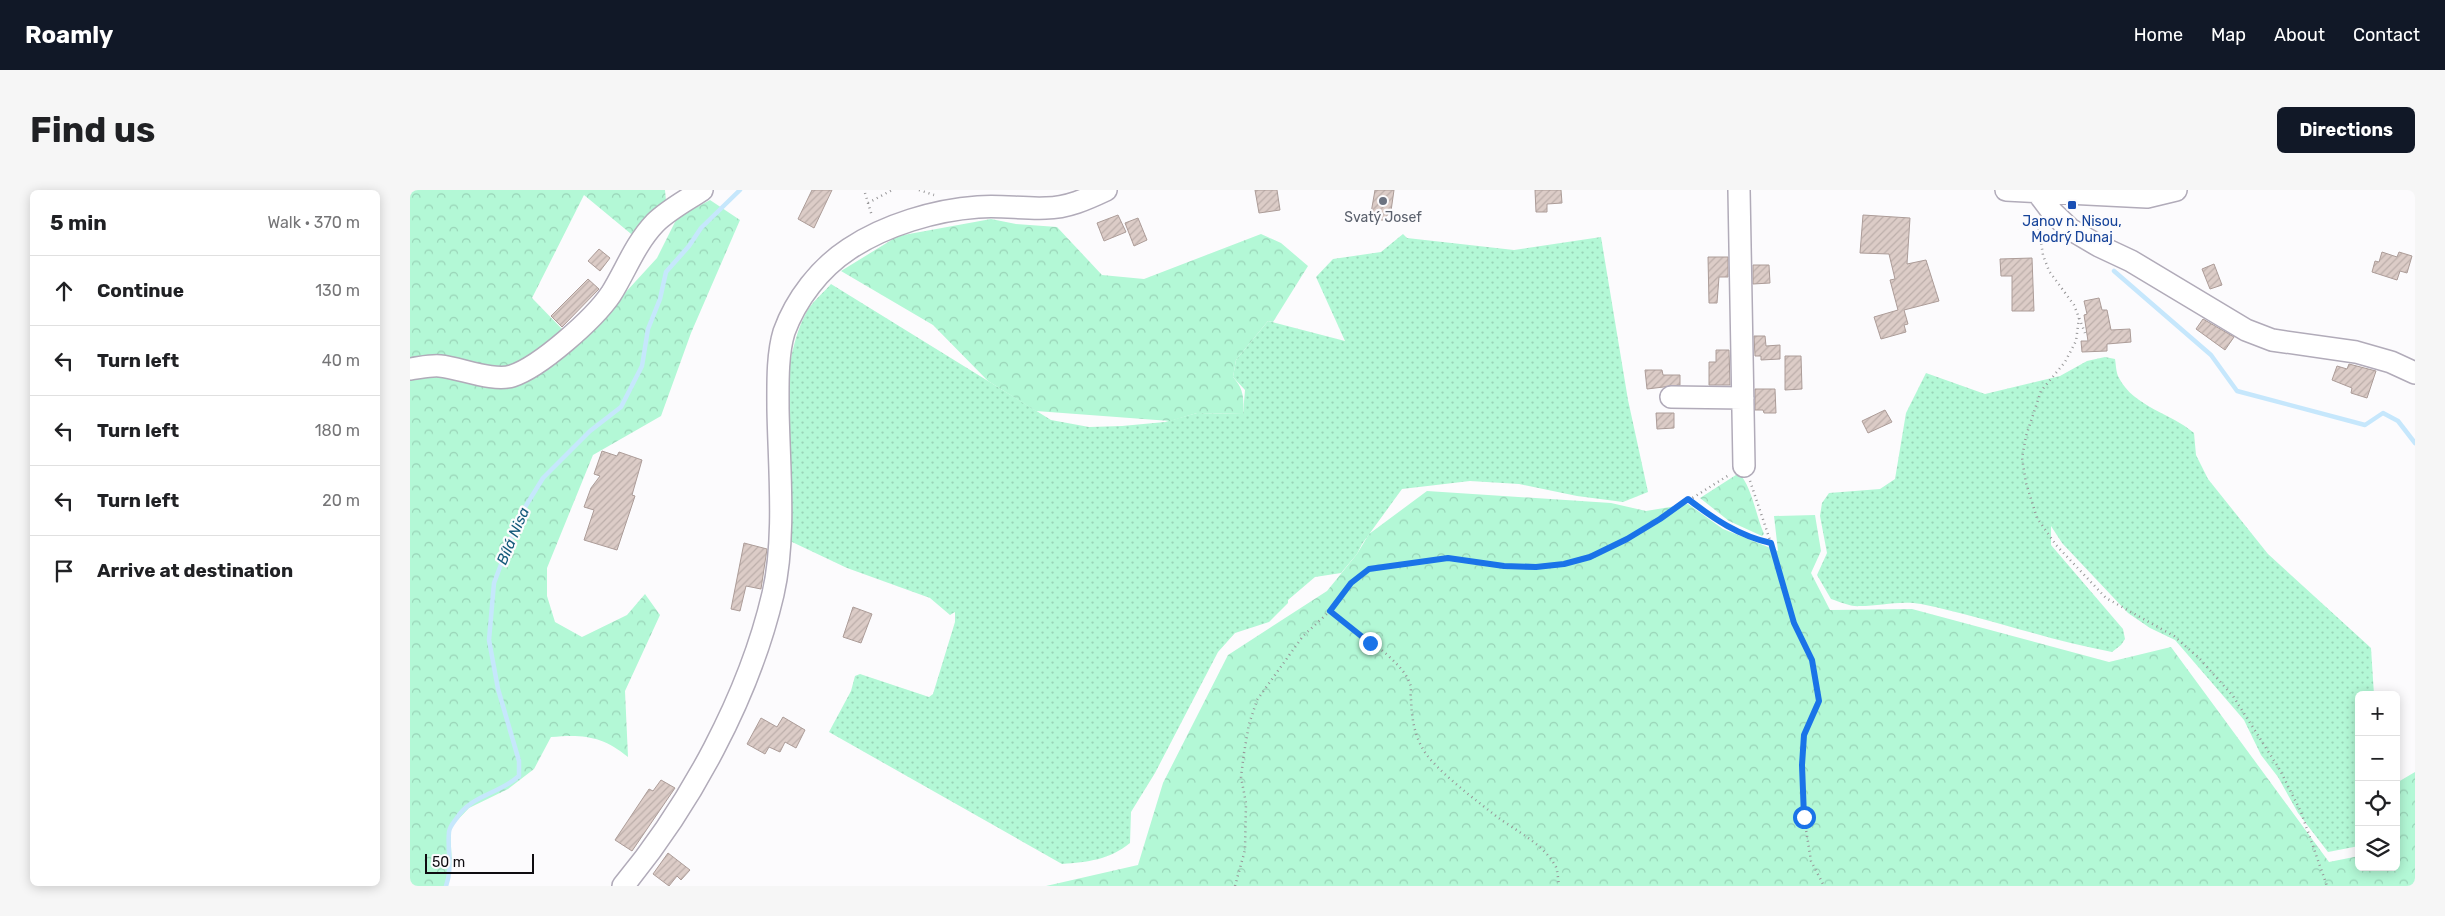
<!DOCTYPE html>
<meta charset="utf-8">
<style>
:root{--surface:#fff;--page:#f6f6f6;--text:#202124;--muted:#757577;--line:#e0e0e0;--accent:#111827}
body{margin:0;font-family:Rubik,sans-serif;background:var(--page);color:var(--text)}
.controls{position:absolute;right:15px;bottom:15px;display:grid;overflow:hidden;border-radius:8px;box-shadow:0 2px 12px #0003}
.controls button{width:45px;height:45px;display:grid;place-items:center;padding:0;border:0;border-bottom:1px solid var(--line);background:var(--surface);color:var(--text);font:25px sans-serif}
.scale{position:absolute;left:15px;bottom:12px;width:109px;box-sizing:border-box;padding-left:5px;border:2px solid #0e0c10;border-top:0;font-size:14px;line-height:18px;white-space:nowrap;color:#0e0c10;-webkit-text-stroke:4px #fcfbfd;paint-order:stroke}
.stop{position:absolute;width:15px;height:15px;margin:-11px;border:4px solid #1a73e8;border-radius:50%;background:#fff}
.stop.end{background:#1a73e8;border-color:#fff;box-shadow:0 1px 5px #0008}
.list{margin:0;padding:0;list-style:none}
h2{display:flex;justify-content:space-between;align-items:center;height:65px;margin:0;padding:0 20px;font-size:21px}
h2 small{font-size:16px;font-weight:400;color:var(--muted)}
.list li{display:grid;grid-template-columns:32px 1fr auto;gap:15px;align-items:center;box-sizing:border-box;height:70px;padding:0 20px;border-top:1px solid var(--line)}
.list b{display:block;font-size:19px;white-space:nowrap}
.list em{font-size:16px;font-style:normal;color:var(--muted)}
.icon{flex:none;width:28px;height:28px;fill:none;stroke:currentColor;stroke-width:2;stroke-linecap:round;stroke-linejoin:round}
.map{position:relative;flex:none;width:2005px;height:696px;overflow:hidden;border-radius:8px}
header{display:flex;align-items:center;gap:30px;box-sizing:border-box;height:70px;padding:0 25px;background:var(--accent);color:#fff}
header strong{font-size:24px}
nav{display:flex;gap:28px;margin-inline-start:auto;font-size:18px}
.intro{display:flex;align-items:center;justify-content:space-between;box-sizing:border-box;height:120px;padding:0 30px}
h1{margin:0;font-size:35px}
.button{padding:12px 22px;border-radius:8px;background:var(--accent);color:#fff;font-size:18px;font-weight:700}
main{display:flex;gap:30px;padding:0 30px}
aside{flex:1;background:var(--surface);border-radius:8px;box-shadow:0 2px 12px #0003}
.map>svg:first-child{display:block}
.grass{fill:url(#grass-dots)}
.forest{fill:url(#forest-crowns)}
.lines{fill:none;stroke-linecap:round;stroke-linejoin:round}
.stream{stroke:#c6e7fc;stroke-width:4.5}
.building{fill:url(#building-hatch);stroke:#ac9c98}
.minor-casing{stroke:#b1abb9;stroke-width:24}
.path{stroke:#979698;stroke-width:2.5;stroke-dasharray:1 4;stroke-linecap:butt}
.minor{stroke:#fff;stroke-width:21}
.route{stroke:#1a73e8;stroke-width:6}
.worship-dot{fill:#6b7280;stroke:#fcfbfd;stroke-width:2}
.transit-dot{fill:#1a4fb4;stroke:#fcfbfd;stroke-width:2}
.labels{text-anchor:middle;stroke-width:4.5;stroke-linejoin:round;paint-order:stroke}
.worship-label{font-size:14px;fill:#5b616d;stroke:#fcfbfd}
.transit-label{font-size:14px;fill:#164399;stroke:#fcfbfd}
.water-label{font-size:15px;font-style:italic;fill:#14597b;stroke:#fcfbfd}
</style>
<header>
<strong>Roamly</strong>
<nav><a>Home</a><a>Map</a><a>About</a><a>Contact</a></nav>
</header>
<div class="intro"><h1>Find us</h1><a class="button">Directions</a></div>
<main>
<aside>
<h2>5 min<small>Walk · 370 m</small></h2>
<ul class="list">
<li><svg class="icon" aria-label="ahead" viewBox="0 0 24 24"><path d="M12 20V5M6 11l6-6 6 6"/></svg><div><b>Continue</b></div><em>130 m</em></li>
<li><svg class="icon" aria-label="left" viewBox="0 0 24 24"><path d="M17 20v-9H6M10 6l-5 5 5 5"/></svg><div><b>Turn left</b></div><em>40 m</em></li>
<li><svg class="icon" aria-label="left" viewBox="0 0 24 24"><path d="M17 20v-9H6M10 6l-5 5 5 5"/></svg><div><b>Turn left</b></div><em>180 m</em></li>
<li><svg class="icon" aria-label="left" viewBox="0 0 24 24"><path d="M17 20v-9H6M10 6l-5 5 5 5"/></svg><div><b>Turn left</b></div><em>20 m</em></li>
<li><svg class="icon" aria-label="arrive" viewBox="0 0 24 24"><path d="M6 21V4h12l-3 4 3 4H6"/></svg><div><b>Arrive at destination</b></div></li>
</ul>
</aside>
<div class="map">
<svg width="2005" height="696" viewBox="0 0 2005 696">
<defs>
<pattern id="grass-dots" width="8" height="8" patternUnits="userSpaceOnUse" patternTransform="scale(1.25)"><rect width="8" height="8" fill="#b3f8d6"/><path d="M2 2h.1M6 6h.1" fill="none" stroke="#99d3b7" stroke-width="1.8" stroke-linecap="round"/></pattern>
<pattern id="forest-crowns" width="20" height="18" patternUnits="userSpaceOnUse" patternTransform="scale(1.25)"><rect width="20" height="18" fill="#b3f8d6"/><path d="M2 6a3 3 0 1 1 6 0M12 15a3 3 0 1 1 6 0" fill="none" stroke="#99d3b7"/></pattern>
<pattern id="building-hatch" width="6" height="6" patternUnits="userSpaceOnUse" patternTransform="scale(1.25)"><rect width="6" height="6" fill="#dcccc7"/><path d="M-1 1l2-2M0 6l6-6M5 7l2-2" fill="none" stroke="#bcaeaa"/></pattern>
</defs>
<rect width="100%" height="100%" fill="#fcfbfd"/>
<!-- grass -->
<path class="grass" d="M993,44L997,48L1104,60L1191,47L1218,210L1238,302L1213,312L1167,306L1109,294L1060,291L992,299L952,354L947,364L931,383L905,387L878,410V413L859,432L825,443L808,462L745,583L721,622L720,653C699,670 678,672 652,674L419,542L441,501L445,486L450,484L519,507L523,504L545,432V422L540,425L520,408L437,378L380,351C377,285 365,182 396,123C401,113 413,103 421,94L641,230L679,237L712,236L755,232L787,223L833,224L835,200L823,187L826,170L858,131L935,151L906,87L923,69L971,62Z
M1695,167L1705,169C1706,175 1706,183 1709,188C1724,217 1761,223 1784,243L1786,265L1798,289L1858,364L1961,458L1964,505H1949V656L1918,662L1888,623L1868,587L1851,565L1834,530L1765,450L1740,438L1718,423L1652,353L1641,336V355L1713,439L1715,449L1711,455L1702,462C1637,450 1575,427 1511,414C1491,410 1470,416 1450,416C1441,417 1430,412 1421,409L1407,385L1417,363L1410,326L1412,313L1419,303L1470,299L1485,289L1496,223L1516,183L1575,204L1650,186L1677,171Z"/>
<!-- forest -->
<path class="forest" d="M0,0H255L256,11L226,48L174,5L122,108L153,140H181L247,68L267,28L300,10L330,30L281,143L251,226L183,265L137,378V406L145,432L172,447L217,425L235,404L250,425L215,501L218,567C193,546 173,544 141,547L124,579L98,599L59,618L40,638L42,674L37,696H0Z
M581,29L606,34L647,37L692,85L734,89L851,44L871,53L898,76L863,132L858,131L826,170L823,187C834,199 834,209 833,224L787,223L760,231L626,221L578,191L523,135L431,81L488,46Z
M1329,283C1342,297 1346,326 1354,344L1352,346L1319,331L1290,308Z
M1017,301L1201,313L1236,321L1278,314L1313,339L1368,361L1364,326L1405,325L1411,361L1401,383L1420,420L1502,419L1699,472L1761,457L1919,672L1949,666V677H1986L1988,592L2005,582V696H636L728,675L753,593L818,465L917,401L947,364L959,344Z"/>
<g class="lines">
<!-- stream -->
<path class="stream" d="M1704,81L1801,165L1827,201L1955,235L1973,223L1988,231L2005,253
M36,696C43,677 37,661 39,642C39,638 43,633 46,629C61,605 89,604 109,586V571L88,499L79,450L84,393L109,327L133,288L180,241L211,217L232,176L238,139L250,109L256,82L279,56L291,38L330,0"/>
</g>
<!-- building -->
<path class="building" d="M402,0H422L404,38L388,29Z
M845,0H867L870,20L849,23Z
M965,0H984L981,21L973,30H968L961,23Z
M1125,0H1151L1152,13L1137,14V22H1126Z
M708,25L716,42L694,51L687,33Z
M1453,25L1500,28L1497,74L1516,70L1529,111L1494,120L1498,134L1494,135L1496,142L1471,149L1464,127L1488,120L1480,90L1485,89L1479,64L1450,63Z
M728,28L737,50L724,56L715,33Z
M189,59L200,68L190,81L178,71Z
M1972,62L1987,67L1989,62L2002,66L1997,83L1990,81L1987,90L1962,82L1965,71L1969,72Z
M1298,67H1318V87H1309L1307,113H1299Z
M1622,68L1624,121H1602V86H1591L1590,69Z
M1804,74L1812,95L1800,99L1792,79Z
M1343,75H1359L1360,93L1343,94Z
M178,89L189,99L152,137L141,126Z
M1689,108L1692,120H1697L1701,140L1720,139L1721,152L1697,154V161L1672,162L1671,151H1678L1674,125L1677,124L1674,111Z
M1793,129L1824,147L1815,160L1786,139Z
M1344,146H1355L1356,156L1370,155V169L1351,170V166H1345Z
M1306,160H1319L1320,195H1299V172H1306Z
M1375,166H1391L1392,199L1375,200Z
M1939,174L1966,181L1957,208L1941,203L1942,198L1922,190L1927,176L1937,179Z
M1235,180H1252L1253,185H1270V195L1237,199Z
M1345,199H1365L1366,223H1354L1353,220H1345Z
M1475,220L1482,232L1458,243L1452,231Z
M1246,223H1264V238L1247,239Z
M192,261L207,266L209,262L232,270L222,305L225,306L207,360L174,350L184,320L174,317L181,298L190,286L184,284Z
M334,353L357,359L351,399L336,396L330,421L321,419Z
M443,417L462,424L451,453L433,447Z
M373,527L395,540L386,558L375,552L370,562L359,557L355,564L337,554L351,528L367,537Z
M251,590L265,598L222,661L205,650L239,599L243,601Z
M258,663L280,680L271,690L267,686L259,696L243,684Z"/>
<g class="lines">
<defs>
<path id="minor" d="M1329,0L1334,276
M1596,0L1737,7L1766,0
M1628,3L1643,23L1660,39L1689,56L1721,71L1836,140L1862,150L1946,162L1981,172L2005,183
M0,179C9,178 21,175 30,176C50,178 84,192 102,186C130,177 184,129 201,104C216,80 225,54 245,33C258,20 277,10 292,0
M1261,207L1333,208
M213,696C280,615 339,507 363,404C376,348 369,277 368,219C368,195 367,165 374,142C386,109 410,78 439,59C475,35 525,20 568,17C590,15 613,19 636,18C657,18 677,9 696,0"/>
</defs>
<!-- minor casing -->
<use href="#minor" class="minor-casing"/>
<!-- path -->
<path class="path" d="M509,0L524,5
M455,3L462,26
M458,13L482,0
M1628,34L1633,65L1639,81L1664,115L1675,143
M1669,128L1666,151L1655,172L1631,201L1616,246L1612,268L1616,293L1627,328L1646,355L1696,408L1764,446L1789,468L1823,506L1870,580L1891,622L1917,696
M1340,291L1361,353L1383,433L1402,470L1409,511L1394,545L1392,575L1394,627L1401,671L1414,696
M1278,309C1304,329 1329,346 1361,353
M920,421C940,437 994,471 1000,494C1002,498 1000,504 1001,509C1002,532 1005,551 1020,569C1039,590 1063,608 1086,626C1106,641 1134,654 1146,677C1148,683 1148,690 1149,696
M825,696L835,660L836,613L831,587L834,563L839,534L847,510L893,446L920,421L941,393L959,379L1038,368L1094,376L1126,377L1154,373L1180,367L1217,349L1319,285"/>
<!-- minor -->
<use href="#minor" class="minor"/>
</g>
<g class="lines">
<!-- route -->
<path class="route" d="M960,453L920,421L941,393L959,379L1038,368L1094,376L1126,377L1154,374L1180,367L1217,349L1250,329L1278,309C1304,329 1329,346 1361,353L1384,433L1402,470L1409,511L1394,545L1392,575L1394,627"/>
</g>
<!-- markers -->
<circle class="worship-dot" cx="973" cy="11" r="5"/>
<rect class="transit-dot" x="1657" y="10" width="10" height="10" rx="2.5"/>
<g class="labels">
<!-- worship labels -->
<g class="worship-label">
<text x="973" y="32">Svatý Josef</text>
</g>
<!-- transit labels -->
<g class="transit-label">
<text x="1662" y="36">Janov n. Nisou,<tspan x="1662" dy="16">Modrý Dunaj</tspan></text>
</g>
<!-- water labels -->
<g class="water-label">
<text transform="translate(103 346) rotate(-67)" y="5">Bílá Nisa</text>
</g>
</g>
</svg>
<div class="controls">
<button>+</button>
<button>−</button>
<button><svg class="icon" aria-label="locate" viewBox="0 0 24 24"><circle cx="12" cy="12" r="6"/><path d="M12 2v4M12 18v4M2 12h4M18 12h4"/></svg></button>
<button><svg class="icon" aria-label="layers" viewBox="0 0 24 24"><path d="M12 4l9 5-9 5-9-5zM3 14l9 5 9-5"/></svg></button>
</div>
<div class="scale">50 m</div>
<div class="stop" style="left:1394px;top:627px"></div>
<div class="stop end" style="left:960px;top:453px"></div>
</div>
</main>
